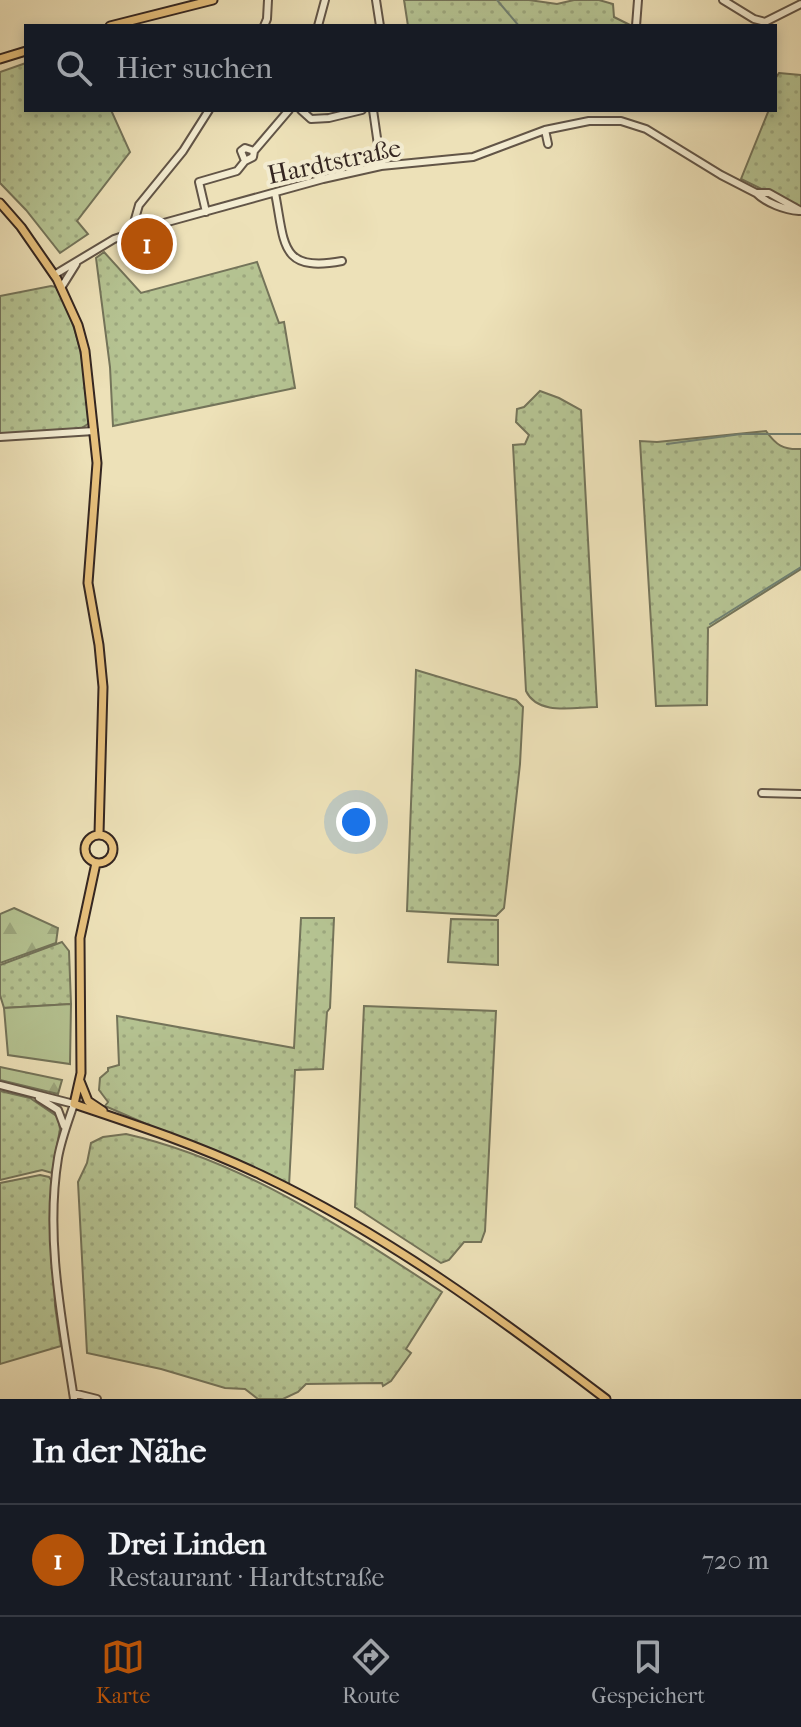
<!DOCTYPE html>
<html lang="de">
<meta charset="utf-8">
<style>
:root{--surface:#171b24;--page:#242831;--text:#f1f3f6;--muted:#9ea1a6;--line:#363941;--accent:#b45309}
body{margin:0;font-family:"IM FELL French Canon",serif;background:var(--page);color:var(--text)}
.you{position:absolute;left:356px;top:822px;width:28px;height:28px;margin:-20px;border:6px solid #fff;border-radius:50%;background:#1a73e8;box-shadow:0 0 0 12px #1a73e833}
.badge{display:grid;place-items:center;width:52px;height:52px;border-radius:50%;background:var(--accent);color:#fff;font-size:26px;font-weight:700}
.pin{position:absolute;translate:-50% -50%;border:4px solid #fff;box-shadow:0 2px 8px #0006}
.list{margin:0;padding:0;list-style:none}
h2{display:flex;justify-content:space-between;align-items:center;height:104px;margin:0;padding:0 32px;font-size:34px}
h2 small{font-size:26px;font-weight:400;color:var(--muted)}
.list li{display:grid;grid-template-columns:52px 1fr auto;gap:24px;align-items:center;box-sizing:border-box;height:112px;padding:0 32px;border-top:2px solid var(--line)}
.list b{display:block;font-size:30px;white-space:nowrap}
.list p{margin:0;font-size:26px;white-space:nowrap;color:var(--muted)}
.list em{font-size:26px;font-style:normal;color:var(--muted)}
.icon{flex:none;width:44px;height:44px;fill:none;stroke:currentColor;stroke-width:2;stroke-linecap:round;stroke-linejoin:round}
.map{position:relative;flex:none;width:801px;height:1399px;overflow:hidden}
.search{position:absolute;background:var(--surface);box-shadow:0 4px 12px #0003;left:24px;right:24px;top:24px;height:88px;display:flex;align-items:center;gap:20px;box-sizing:border-box;padding:0 28px;border-radius:0px;color:var(--muted);font-size:30px}
.sheet{height:216px;background:var(--surface)}
nav{display:flex;justify-content:space-around;align-items:center;box-sizing:border-box;height:112px;border-top:2px solid var(--line);background:var(--surface);font-size:22px;color:var(--muted)}
nav a{display:grid;justify-items:center;gap:4px}
nav .on{color:var(--accent)}
.map>svg:first-child{display:block}
.grass{fill:url(#grass-dots);stroke:#74745a;stroke-width:2}
.forest{fill:url(#forest-firs);stroke:#74745a;stroke-width:2}
.garden{fill:#b5c392;stroke:#74745a;stroke-width:2}
.lines{fill:none;stroke-linecap:round;stroke-linejoin:round}
.stream{stroke:#718173;stroke-width:2}
.minor-casing{stroke:#625547;stroke-width:10}
.major-casing{stroke:#342621;stroke-width:11}
.minor{stroke:#f3ecd1;stroke-width:6}
.major{stroke:#e6c07c;stroke-width:7}
.labels{text-anchor:middle;stroke-width:8;stroke-linejoin:round;paint-order:stroke}
.street-label{font-size:26px;fill:#342621;stroke:#f3ecd1}
</style>
<div class="map">
<svg width="801" height="1399" viewBox="0 0 801 1399">
<defs>
<pattern id="grass-dots" width="8" height="8" patternUnits="userSpaceOnUse" patternTransform="scale(2)"><rect width="8" height="8" fill="#b5c392"/><path d="M2 2h.1M6 6h.1" fill="none" stroke="#9ca77e" stroke-width="1.8" stroke-linecap="round"/></pattern>
<pattern id="forest-firs" width="22" height="20" patternUnits="userSpaceOnUse" patternTransform="scale(2)"><rect width="22" height="20" fill="#b5c392"/><path d="M5 1l3.5 6h-7zM16 11l3.5 6h-7z" fill="#9ca77e"/></pattern>
</defs>
<rect width="100%" height="100%" fill="#ede1b8"/>
<filter id="stains"><feTurbulence type="fractalNoise" baseFrequency=".0025" numOctaves="4"/><feColorMatrix values="0 0 0 0 .2 0 0 0 0 .09 0 0 0 0 .02 0 0 0 .5 -.17"/></filter>
<radialGradient id="worn" r=".72"><stop offset=".6" stop-color="#630" stop-opacity="0"/><stop offset="1" stop-color="#630" stop-opacity=".3"/></radialGradient>
<!-- grass -->
<path class="grass" d="M404,0H529L557,4L574,0H599L613,4L614,17L632,26H408Z
M26,63V110H111L130,152L77,221L88,234L60,253L26,210L0,183V72Z
M779,73L801,75V208L741,179L768,112L767,110H775V79Z
M104,252L141,293L257,262L279,323L284,322L295,388L113,426L110,367L96,258Z
M51,286L56,287C81,329 85,375 91,422L80,429L0,434V296Z
M540,391L559,398L581,410L597,707C574,707 538,716 526,691L513,445L525,444L529,435L516,422L517,409L524,407Z
M766,431C776,445 783,450 801,449V569L708,628L707,705L656,706L640,441L657,442Z
M416,670L516,700L523,707L520,764L507,882L504,908L496,916L407,911Z
M301,918H334L330,1008L327,1012L323,1069L295,1070L289,1186L105,1106L108,1102L99,1090L100,1078L108,1071V1068L119,1065L117,1016L294,1048Z
M451,919L498,920V965L448,962Z
M62,942L69,951L71,1004L4,1008L0,995V965Z
M364,1006L496,1011L485,1231L481,1242H464L449,1260L441,1263L355,1207Z
M0,1091L30,1098L58,1117L60,1129L52,1173L42,1170L0,1180Z
M126,1134C241,1160 344,1228 442,1292L406,1349L411,1353L391,1381L383,1386L382,1383L306,1384L298,1392L283,1399H258L245,1389L225,1388L161,1369L87,1353L78,1182L87,1163L91,1143L103,1137Z
M40,1175L49,1177L51,1180L55,1306L61,1346L0,1364V1183Z"/>
<!-- forest -->
<path class="forest" d="M14,908L58,928L56,943L0,963V914Z
M0,1067L62,1080L58,1094L0,1080Z"/>
<!-- garden -->
<path class="garden" d="M71,1004L70,1064L8,1055L4,1008Z"/>
<g class="lines">
<!-- stream -->
<path class="stream" d="M497,0L519,26
M667,444L741,434H801
M710,624L801,567"/>
<defs>
<path id="minor" d="M376,0L380,26
M723,0L754,19L765,22L801,4
M264,26L267,19L268,0
M318,26L325,0
M636,26L638,0
M301,110L311,119L329,118L362,110
M373,110L381,166
M545,130L548,144
M245,161L241,151L245,148L254,151
M275,193C285,243 279,273 342,261
M756,193C766,203 785,210 799,211
M206,212L199,182L237,171L245,161L253,157L254,151L289,110
M131,233L139,205L183,151L209,110
M54,275L114,239L153,226L323,179L381,166L473,157L545,130L589,121H621L646,129L721,175L756,193H769L801,211
M61,288L76,264
M0,437L94,431
M762,793L801,794
M0,1085L74,1104C68,1122 61,1140 58,1158C45,1238 62,1320 74,1399
M39,1098L58,1110L64,1126
M73,1393L97,1399"/>
<path id="major" d="M110,26L213,0
M0,59L26,51
M0,203L21,227L57,279L78,325L85,351L97,463L88,583L99,645L103,687L99,834
M85 849a14 14 0 1 1 28 0a14 14 0 1 1-28 0Z
M96,863L80,938L81,1073L74,1104C137,1125 200,1146 261,1175C386,1234 497,1316 606,1399
M80,1081L88,1101L103,1111"/>
</defs>
<!-- minor casing -->
<use href="#minor" class="minor-casing"/>
<!-- major casing -->
<use href="#major" class="major-casing"/>
<!-- minor -->
<use href="#minor" class="minor"/>
<!-- major -->
<use href="#major" class="major"/>
</g>
<g class="labels">
<!-- street labels -->
<g class="street-label">
<text transform="translate(334 161) rotate(-12)" y="9">Hardtstraße</text>
</g>
</g>
<rect width="100%" height="100%" filter="url(#stains)"/>
<rect width="100%" height="100%" fill="url(#worn)"/>
</svg>
<div class="you"></div>
<div class="pin badge" style="left:147px;top:244px">1</div>
<div class="search"><svg class="icon" aria-label="search" viewBox="0 0 24 24"><circle cx="10" cy="10" r="6"/><path d="M15 15l6 6"/></svg>Hier suchen</div>
</div>
<section class="sheet">
<h2>In der Nähe<small></small></h2>
<ul class="list">
<li><span class="badge">1</span><div><b>Drei Linden</b><p>Restaurant · Hardtstraße</p></div><em>720 m</em></li>
</ul>
</section>
<nav>
<a class="on"><svg class="icon" aria-label="map" viewBox="0 0 24 24"><path d="M3 6l6-2 6 2 6-2v14l-6 2-6-2-6 2zM9 4v14M15 6v14"/></svg>Karte</a>
<a><svg class="icon" aria-label="directions" viewBox="0 0 24 24"><path d="M12 3l9 9-9 9-9-9zM9 14v-3h6M13 9l2 2-2 2"/></svg>Route</a>
<a><svg class="icon" aria-label="saved" viewBox="0 0 24 24"><path d="M7 4h10v16l-5-4-5 4z"/></svg>Gespeichert</a>
</nav>
